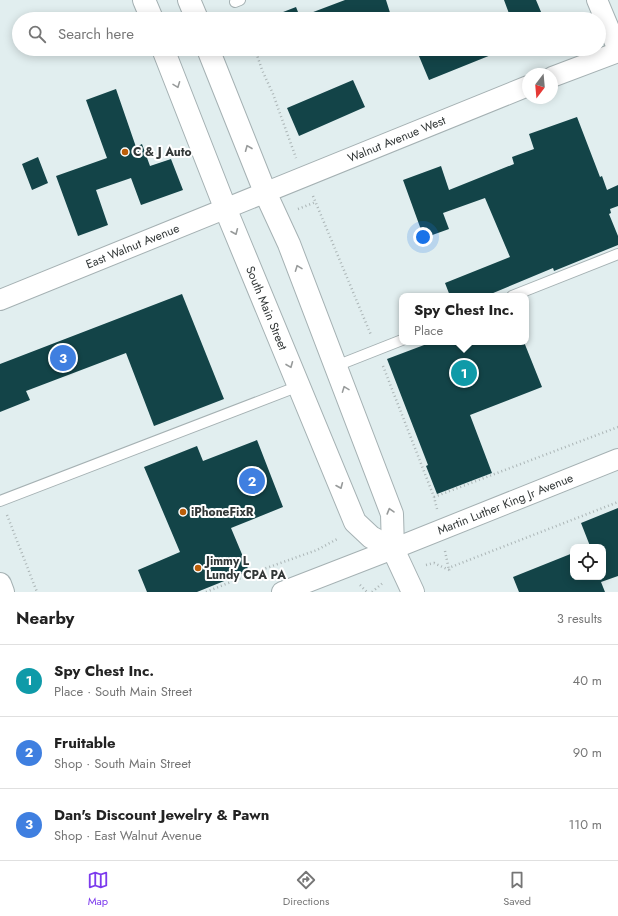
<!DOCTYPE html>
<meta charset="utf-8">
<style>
:root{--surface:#fff;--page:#f2f2f2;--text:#222;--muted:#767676;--line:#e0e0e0;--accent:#7c3aed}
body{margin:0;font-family:Jost,sans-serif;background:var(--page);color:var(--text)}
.controls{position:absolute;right:12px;bottom:12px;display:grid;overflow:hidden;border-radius:8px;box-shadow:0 2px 10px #0003}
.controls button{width:36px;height:36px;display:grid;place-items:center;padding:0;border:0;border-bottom:1px solid var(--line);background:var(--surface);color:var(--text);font:20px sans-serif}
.compass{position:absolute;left:522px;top:68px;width:36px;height:36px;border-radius:50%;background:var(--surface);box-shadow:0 2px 10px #0003;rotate:196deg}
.you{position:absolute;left:423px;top:237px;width:14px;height:14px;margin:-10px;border:3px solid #fff;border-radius:50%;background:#1a73e8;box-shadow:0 0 0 6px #1a73e833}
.badge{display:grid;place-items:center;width:26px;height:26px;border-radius:50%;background:var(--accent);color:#fff;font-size:13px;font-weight:700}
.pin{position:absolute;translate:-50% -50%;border:2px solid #fff;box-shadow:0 1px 4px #0006}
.popup{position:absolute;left:399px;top:293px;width:130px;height:52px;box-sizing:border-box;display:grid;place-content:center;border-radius:8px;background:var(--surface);filter:drop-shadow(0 1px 3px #0005);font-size:13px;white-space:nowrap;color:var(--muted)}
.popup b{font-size:15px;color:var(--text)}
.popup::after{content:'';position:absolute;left:50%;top:100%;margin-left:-8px;border:8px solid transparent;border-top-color:var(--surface)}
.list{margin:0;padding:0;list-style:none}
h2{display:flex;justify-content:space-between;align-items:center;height:52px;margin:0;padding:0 16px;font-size:17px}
h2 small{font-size:13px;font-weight:400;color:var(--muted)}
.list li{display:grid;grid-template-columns:26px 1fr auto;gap:12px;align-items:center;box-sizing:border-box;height:72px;padding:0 16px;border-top:1px solid var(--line)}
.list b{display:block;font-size:15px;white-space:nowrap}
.list p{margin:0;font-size:13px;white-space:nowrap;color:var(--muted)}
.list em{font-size:13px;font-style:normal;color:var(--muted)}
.icon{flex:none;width:22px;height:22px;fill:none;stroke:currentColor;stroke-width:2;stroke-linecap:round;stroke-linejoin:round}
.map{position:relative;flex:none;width:618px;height:592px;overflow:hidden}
.search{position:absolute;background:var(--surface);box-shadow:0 2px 10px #0003;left:12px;right:12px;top:12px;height:44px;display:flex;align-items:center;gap:10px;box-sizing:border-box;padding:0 14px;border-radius:22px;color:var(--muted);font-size:15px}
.sheet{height:268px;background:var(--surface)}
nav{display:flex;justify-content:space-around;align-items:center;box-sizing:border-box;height:56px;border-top:1px solid var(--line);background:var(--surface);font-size:11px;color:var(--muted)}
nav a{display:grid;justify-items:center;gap:2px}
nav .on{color:var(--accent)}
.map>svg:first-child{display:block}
.building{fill:#134448}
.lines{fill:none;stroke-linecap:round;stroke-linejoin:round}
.lane-casing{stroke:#a5b1b3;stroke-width:12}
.street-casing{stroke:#a5b1b3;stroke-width:22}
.secondary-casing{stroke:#a5b1b3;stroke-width:24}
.primary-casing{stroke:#a5b1b3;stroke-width:24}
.path{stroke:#abb5b6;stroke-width:2.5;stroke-dasharray:1 3;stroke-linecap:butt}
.lane{stroke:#fff;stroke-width:10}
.street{stroke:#fff;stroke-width:20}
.secondary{stroke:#fff;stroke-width:22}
.primary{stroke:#fff;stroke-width:22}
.oneway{stroke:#989b9b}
.poi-dot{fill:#bb5e09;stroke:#fff;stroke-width:1.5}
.labels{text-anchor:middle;stroke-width:4;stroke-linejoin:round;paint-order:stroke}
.street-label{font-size:12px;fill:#323737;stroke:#fff}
.poi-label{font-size:12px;font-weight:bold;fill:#323737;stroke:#fff;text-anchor:start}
</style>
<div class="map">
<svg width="618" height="592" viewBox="0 0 618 592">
<rect width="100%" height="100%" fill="#e1eeef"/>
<!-- building -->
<path class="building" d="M345,0H386L392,19H265L296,7L300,17Z
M504,0H536L544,19H511Z
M269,49H292L272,56Z
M416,49H500L501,51L429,80Z
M353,80L365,107L299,136L287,108Z
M116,89L136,147L142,144L150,166L171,159L183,190L141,205L131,178L96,190L108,225L78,236L56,176L107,158L86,100Z
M577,117L600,177L602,176L607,190L618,185V206L610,209L611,213L609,214L618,236V245L554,271L553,268L486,296H450L445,283L510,257L485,198L443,213L449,229L424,238L403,180L441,166L449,190L514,164L512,157L534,149L529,134Z
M38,157L48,183L32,190L22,164Z
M182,294L224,399L154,426L126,353L26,391L30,400L0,412V364Z
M432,342H524L542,387L470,415L492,473L437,494L426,466L428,465L387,359Z
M257,440L283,507L231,528L249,571L197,592H147L138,570L180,552L144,467L197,446L203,461Z
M618,508V576L601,582L605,592H519L513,577L573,553V577H603V547H587L590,546L581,523Z"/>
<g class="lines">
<defs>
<path id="lane" d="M235,2L240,0
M512,296L618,254
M336,366L402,340
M0,501L299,386"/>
<g id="street">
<path d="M597,0L618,50"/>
<path d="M552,77L618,52"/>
<path id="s1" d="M0,300L528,86"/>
<path id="s2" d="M282,592L393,549L618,459"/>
</g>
<g id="secondary">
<path d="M144,0L152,19"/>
<path d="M189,0L197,19"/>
<path id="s3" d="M163,49L226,210L355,522L371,537L393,549"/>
<path d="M208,49L265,192L289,244L392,514L393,549L413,592"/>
</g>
<path id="primary" d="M0,584L3,592"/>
</defs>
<!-- lane casing -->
<use href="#lane" class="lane-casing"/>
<!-- street casing -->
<use href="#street" class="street-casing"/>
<!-- secondary casing -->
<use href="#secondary" class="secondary-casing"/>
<!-- primary casing -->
<use href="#primary" class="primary-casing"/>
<!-- path -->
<path class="path" d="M255,49L262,70L273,94L296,158
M313,196L371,335
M298,209L316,202
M383,366L434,497L437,509
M434,497L618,427
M7,515L37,592
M445,551L449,570
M426,565L434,563L449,570
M449,570L451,567L618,502
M360,585L367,592
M206,592L258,571L317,550L339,538
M372,592L384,582"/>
<!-- lane -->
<use href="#lane" class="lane"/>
<!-- street -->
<use href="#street" class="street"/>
<!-- secondary -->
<use href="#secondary" class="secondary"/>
<!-- primary -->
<use href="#primary" class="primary"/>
</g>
<!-- one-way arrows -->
<defs><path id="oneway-chevron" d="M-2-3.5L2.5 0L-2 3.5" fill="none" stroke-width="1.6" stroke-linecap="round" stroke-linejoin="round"/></defs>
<g class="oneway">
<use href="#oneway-chevron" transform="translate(177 85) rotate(69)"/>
<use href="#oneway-chevron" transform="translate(248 148) rotate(-112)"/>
<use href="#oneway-chevron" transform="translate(235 232) rotate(67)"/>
<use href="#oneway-chevron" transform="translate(298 268) rotate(-111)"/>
<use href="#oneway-chevron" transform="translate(290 365) rotate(68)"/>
<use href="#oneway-chevron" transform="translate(345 389) rotate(-111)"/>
<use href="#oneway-chevron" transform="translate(340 486) rotate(67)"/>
<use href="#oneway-chevron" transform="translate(390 511) rotate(-106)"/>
</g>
<!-- markers -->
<g class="poi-dot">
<circle cx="125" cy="152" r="4"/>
<circle cx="183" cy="512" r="4"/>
<circle cx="198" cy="568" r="4"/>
</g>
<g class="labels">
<!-- street labels -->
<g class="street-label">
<text dy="4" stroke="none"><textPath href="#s1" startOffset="428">Walnut Avenue West</textPath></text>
<text dy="4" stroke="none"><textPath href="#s1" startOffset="143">East Walnut Avenue</textPath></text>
<text dy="4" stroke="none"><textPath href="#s3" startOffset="279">South Main Street</textPath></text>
<text dy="4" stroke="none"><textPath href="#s2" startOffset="240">Martin Luther King Jr Avenue</textPath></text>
</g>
<!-- poi labels -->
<g class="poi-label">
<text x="133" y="156">C &amp; J Auto</text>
<text x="191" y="516">iPhoneFixR</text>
<text x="206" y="565">Jimmy L<tspan x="206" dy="14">Lundy CPA PA</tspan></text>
</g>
</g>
</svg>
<div class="controls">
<button><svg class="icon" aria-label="locate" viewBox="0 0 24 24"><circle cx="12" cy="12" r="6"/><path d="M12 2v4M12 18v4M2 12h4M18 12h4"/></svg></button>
</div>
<svg class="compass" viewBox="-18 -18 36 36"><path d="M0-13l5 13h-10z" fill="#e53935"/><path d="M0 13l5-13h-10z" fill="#767676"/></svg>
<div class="you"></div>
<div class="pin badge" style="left:464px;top:373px;background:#0f9aa8">1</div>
<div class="popup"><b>Spy Chest Inc.</b>Place</div>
<div class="pin badge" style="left:252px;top:481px;background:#3f7fe0">2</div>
<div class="pin badge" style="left:63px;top:358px;background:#3f7fe0">3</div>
<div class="search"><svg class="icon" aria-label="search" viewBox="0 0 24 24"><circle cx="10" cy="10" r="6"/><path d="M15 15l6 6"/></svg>Search here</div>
</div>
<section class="sheet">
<h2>Nearby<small>3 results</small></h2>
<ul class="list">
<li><span class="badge" style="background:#0f9aa8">1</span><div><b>Spy Chest Inc.</b><p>Place · South Main Street</p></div><em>40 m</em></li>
<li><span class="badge" style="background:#3f7fe0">2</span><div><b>Fruitable</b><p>Shop · South Main Street</p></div><em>90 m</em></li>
<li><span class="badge" style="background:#3f7fe0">3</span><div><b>Dan's Discount Jewelry &amp; Pawn</b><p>Shop · East Walnut Avenue</p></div><em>110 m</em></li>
</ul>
</section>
<nav>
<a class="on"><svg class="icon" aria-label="map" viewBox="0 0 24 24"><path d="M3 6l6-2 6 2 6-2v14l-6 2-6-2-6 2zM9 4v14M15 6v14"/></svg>Map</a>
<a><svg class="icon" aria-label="directions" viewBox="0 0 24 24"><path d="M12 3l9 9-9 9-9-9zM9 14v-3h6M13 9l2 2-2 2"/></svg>Directions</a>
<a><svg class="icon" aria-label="saved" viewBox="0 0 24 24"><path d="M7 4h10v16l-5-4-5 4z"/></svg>Saved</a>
</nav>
